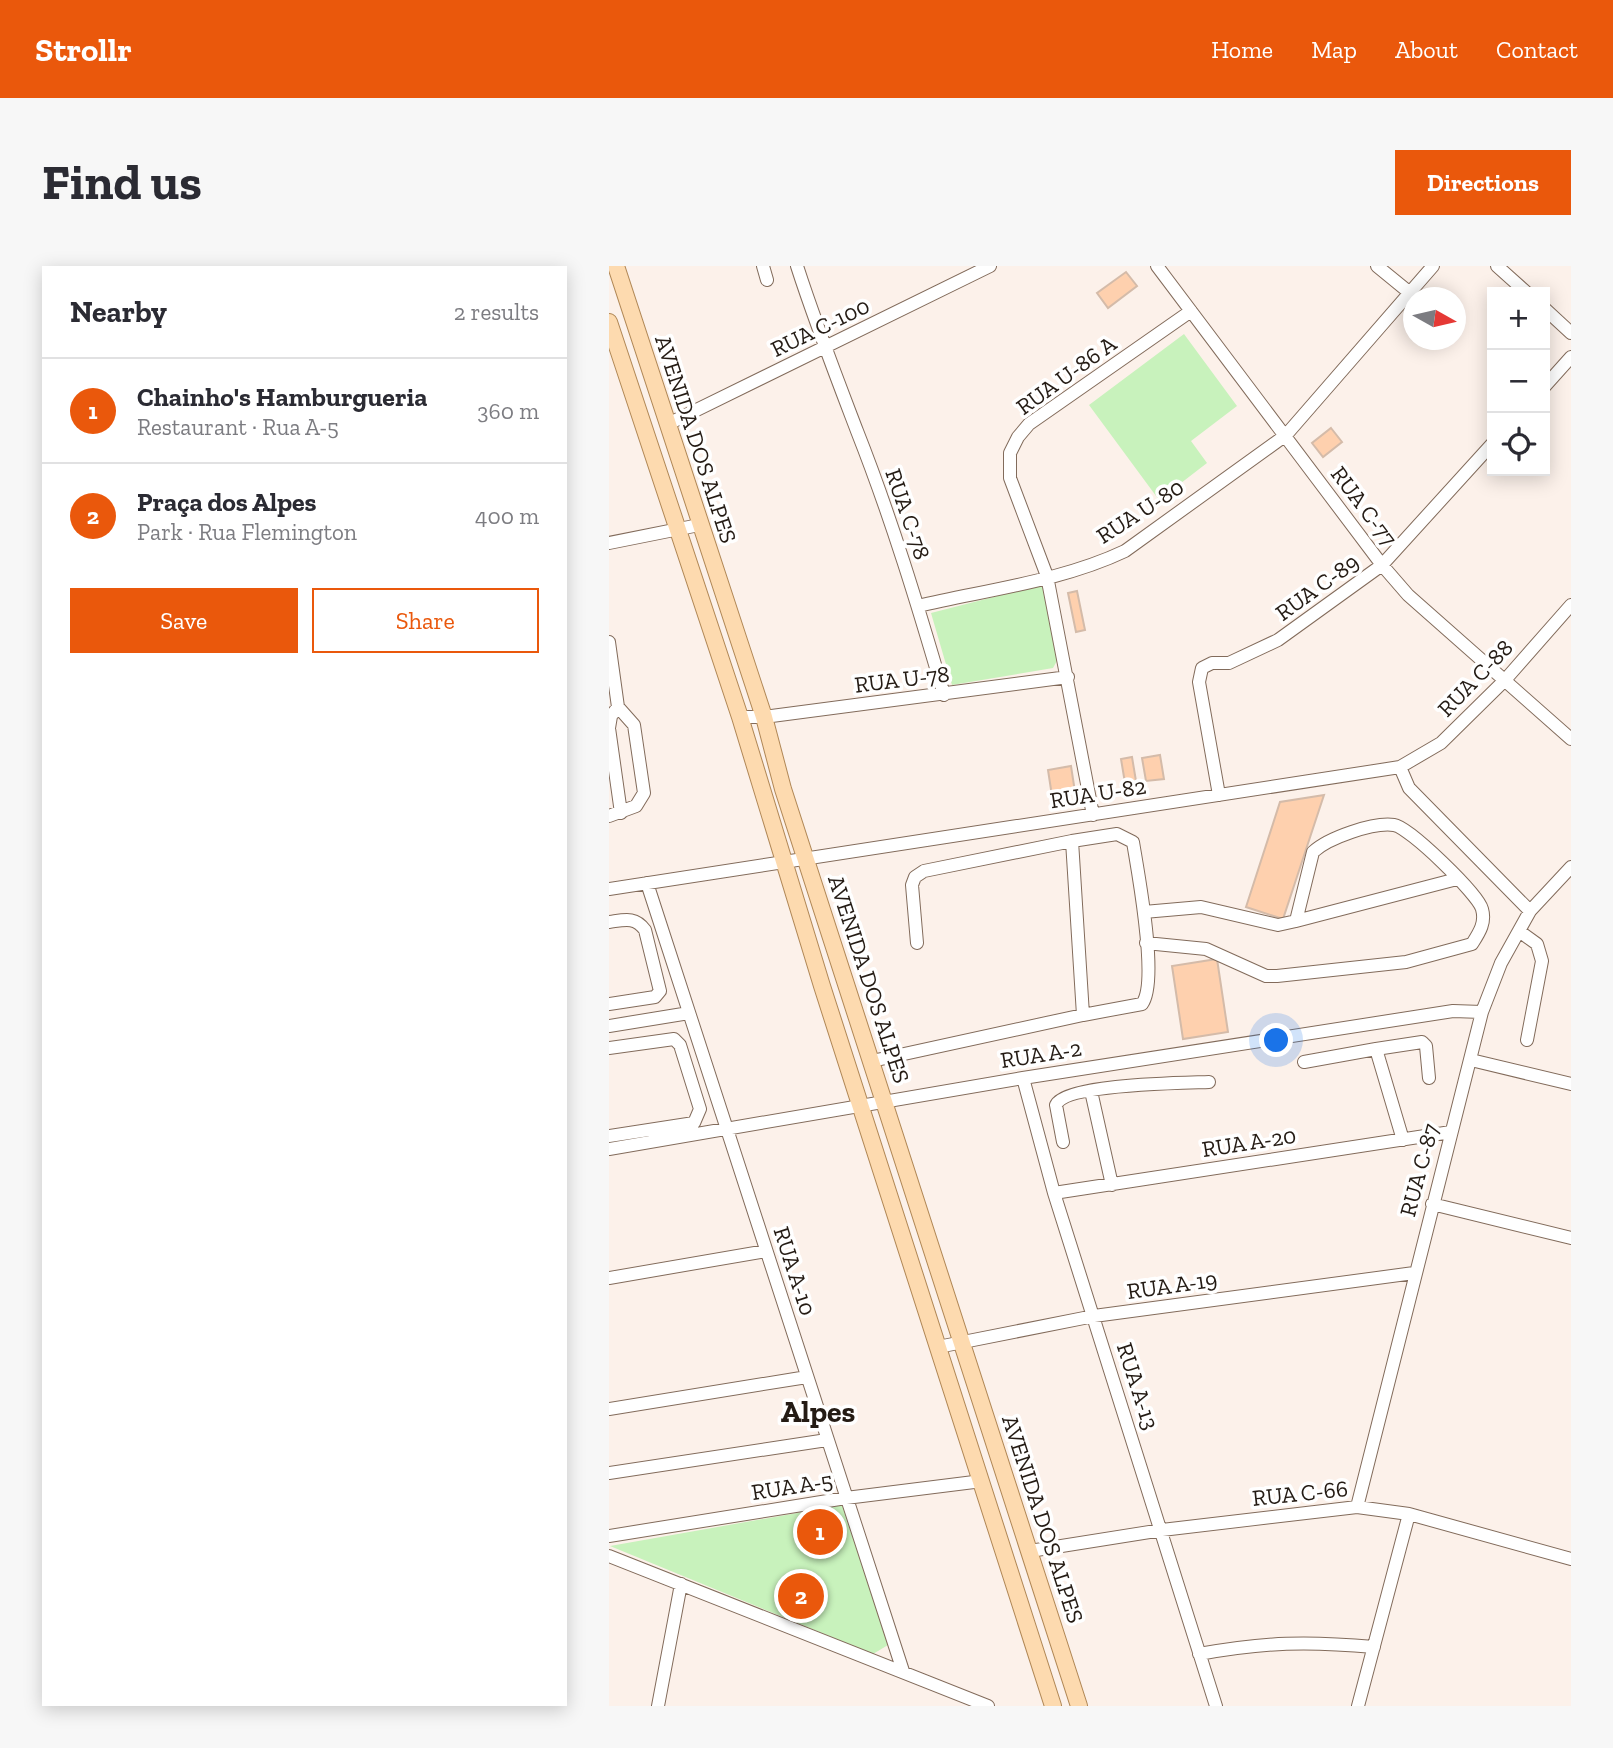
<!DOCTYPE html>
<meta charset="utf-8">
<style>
:root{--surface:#fff;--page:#f7f7f7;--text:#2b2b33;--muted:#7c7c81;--line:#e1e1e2;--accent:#ea580c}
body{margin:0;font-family:"Zilla Slab",serif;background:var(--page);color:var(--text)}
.controls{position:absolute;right:21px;top:21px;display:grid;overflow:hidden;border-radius:0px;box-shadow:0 4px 18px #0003}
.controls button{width:63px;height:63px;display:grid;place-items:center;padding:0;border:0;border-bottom:2px solid var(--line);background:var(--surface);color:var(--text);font:35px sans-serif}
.compass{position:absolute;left:794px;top:21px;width:63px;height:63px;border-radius:50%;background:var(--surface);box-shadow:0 4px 18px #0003;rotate:98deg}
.you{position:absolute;left:668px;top:775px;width:24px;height:24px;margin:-18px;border:5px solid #fff;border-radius:50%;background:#1a73e8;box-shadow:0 0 0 10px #1a73e833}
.badge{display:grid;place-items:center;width:46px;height:46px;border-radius:50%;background:var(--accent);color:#fff;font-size:23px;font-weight:700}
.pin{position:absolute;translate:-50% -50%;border:4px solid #fff;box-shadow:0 2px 7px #0006}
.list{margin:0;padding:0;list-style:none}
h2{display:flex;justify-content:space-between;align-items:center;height:91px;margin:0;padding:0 28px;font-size:30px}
h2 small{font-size:23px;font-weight:400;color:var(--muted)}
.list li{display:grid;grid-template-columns:46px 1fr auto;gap:21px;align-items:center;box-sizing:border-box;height:105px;padding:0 28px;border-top:2px solid var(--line)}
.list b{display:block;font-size:26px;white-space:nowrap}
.list p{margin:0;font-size:23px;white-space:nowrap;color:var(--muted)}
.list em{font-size:23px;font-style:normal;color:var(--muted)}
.actions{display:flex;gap:14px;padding:21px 28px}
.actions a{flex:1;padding:16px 0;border:2px solid var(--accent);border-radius:0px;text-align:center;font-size:24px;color:var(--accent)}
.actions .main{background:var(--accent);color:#fff}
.icon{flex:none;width:38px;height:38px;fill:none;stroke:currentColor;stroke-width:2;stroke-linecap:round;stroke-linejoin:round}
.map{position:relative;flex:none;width:962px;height:1440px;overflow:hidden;border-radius:0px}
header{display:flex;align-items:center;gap:42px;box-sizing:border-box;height:98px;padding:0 35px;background:var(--accent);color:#fff}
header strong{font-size:33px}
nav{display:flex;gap:38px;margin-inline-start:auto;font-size:24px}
.intro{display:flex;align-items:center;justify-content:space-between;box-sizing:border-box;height:168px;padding:0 42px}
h1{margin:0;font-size:49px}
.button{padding:18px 32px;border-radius:0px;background:var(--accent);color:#fff;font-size:24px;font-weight:700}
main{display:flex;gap:42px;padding:0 42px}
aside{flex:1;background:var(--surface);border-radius:0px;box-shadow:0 4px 18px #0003}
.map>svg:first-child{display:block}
.green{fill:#c8f2bc}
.building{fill:#fed0ae;stroke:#d4bba9;stroke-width:2}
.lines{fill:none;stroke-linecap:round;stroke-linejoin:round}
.minor-casing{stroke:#826b5b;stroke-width:14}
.major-casing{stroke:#b08756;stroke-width:18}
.minor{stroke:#fff;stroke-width:12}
.major{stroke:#fddaaf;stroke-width:16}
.labels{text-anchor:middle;stroke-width:7;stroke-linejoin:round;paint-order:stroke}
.street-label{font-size:23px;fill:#241b14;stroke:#fff}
.district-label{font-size:30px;font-weight:bold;fill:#241b14;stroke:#fff}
</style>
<header>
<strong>Strollr</strong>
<nav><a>Home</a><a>Map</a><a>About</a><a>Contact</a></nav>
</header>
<div class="intro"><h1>Find us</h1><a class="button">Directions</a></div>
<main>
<aside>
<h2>Nearby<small>2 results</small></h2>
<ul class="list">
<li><span class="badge">1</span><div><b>Chainho's Hamburgueria</b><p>Restaurant · Rua A-5</p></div><em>360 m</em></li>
<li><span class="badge">2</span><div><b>Praça dos Alpes</b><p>Park · Rua Flemington</p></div><em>400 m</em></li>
</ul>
<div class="actions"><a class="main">Save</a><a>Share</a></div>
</aside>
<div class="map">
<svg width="962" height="1440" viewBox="0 0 962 1440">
<rect width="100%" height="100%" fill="#fcf1ea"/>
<!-- green -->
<path class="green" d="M575,68L628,140L582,175L598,197L550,234L480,139Z
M431,319L440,328L450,391L444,402L343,419L322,347Z
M233,1239L279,1379L264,1388L1,1280Z"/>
<!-- building -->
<path class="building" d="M517,6L528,20L499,42L488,27Z
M722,162L733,176L714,191L703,177Z
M468,325L476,364L467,366L459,327Z
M551,489L555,513L537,515L533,492Z
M523,491L527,515L516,517L512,493Z
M462,500L466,526L443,530L439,504Z
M715,529L674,653L637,641L671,536Z
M608,693L619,766L574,773L563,700Z"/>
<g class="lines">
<defs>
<path id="minor" d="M154,0L158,14
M188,0C206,56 227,110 248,165C282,251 309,340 335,429
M548,0L773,299L799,329L962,473
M768,0L801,27
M888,0L917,26
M936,43L962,67
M936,120L962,91
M59,158L381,0
M0,277L90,259
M309,340C377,324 453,315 516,285L677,169L824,0
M0,376L9,441
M131,451H155L459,411
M791,501L800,522L921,645
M610,529L590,416L593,402L603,397H620L669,374L773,299L883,178
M484,549L438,310L401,212V187L409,171L420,158L582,45
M0,550L27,540L35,527L25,459L9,441L2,450L0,462L12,547
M463,575L508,568L524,576C529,607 550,716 533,738L474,749
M38,617L294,1405
M0,623L791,501L832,477L896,414L962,339
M535,646L592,641L669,659L687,655L704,586C719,572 764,556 785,559C800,561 869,628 873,643C877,657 870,667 863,678L797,696L668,710H657L597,683L537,677
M687,655L848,613
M0,656C15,654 26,650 36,664L51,725L46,731L0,738
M910,665L928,678L933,695L918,774
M0,760L80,747
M0,782L65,773L71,779L91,843L85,857L0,870
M767,783L813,776L817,780L820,812
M862,794L962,818
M263,795L474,749L463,575L315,605L306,611L303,619L308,677
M695,796L767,783L794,874
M414,812L445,927L607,1440
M482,825L503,919
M454,876L447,839C456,818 576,817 600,816
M0,883L414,812L844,745L873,746
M445,927L842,866
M823,938L962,972
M0,1012L157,985
M329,1081L485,1050L805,1007
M0,1143L198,1111
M0,1207L218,1174
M748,1241L873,746L892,697L921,645L962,601
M0,1270L237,1232L373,1215
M421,1285L553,1264L748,1241L800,1248L962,1293
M0,1290L379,1440
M590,1388C657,1376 698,1375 765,1381
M49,1440L72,1318
M749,1440L800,1248"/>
<path id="major" d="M7,0L155,451L174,523L470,1440
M0,56L131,451L213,720L444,1440"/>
</defs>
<!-- minor casing -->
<use href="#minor" class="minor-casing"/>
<!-- major casing -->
<use href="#major" class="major-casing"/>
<!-- minor -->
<use href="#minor" class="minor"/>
<!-- major -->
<use href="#major" class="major"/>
</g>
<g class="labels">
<!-- street labels -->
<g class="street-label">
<text transform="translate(211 61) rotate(-26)" y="8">RUA C-100</text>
<text transform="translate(457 109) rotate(-36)" y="8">RUA U-86 A</text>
<text transform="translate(87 173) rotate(72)" y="8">AVENIDA DOS ALPES</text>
<text transform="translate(755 240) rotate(53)" y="8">RUA C-77</text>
<text transform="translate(531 245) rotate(-33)" y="8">RUA U-80</text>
<text transform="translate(299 248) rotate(71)" y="8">RUA C-78</text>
<text transform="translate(708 321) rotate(-36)" y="8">RUA C-89</text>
<text transform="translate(866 412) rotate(-46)" y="8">RUA C-88</text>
<text transform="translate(293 413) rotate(-7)" y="8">RUA U-78</text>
<text transform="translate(489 527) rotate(-9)" y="8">RUA U-82</text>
<text transform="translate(260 713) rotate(72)" y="8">AVENIDA DOS ALPES</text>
<text transform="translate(432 788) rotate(-9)" y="8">RUA A-2</text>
<text transform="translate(640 876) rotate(-9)" y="8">RUA A-20</text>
<text transform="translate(810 904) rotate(-75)" y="8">RUA C-87</text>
<text transform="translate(186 1005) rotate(72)" y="8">RUA A-10</text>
<text transform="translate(563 1019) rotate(-8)" y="8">RUA A-19</text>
<text transform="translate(529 1120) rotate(72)" y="8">RUA A-13</text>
<text transform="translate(183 1220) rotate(-9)" y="8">RUA A-5</text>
<text transform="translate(691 1227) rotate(-6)" y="8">RUA C-66</text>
<text transform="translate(434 1253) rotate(72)" y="8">AVENIDA DOS ALPES</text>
</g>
<!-- district labels -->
<g class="district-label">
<text x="209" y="1156">Alpes</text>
</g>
</g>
</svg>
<div class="controls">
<button>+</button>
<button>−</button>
<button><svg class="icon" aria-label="locate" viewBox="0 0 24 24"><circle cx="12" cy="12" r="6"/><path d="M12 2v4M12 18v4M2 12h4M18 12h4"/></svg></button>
</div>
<svg class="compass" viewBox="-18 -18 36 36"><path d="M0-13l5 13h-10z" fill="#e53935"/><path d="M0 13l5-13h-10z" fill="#7c7c81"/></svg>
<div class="you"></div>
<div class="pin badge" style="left:211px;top:1266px">1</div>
<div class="pin badge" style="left:192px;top:1330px">2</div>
</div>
</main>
